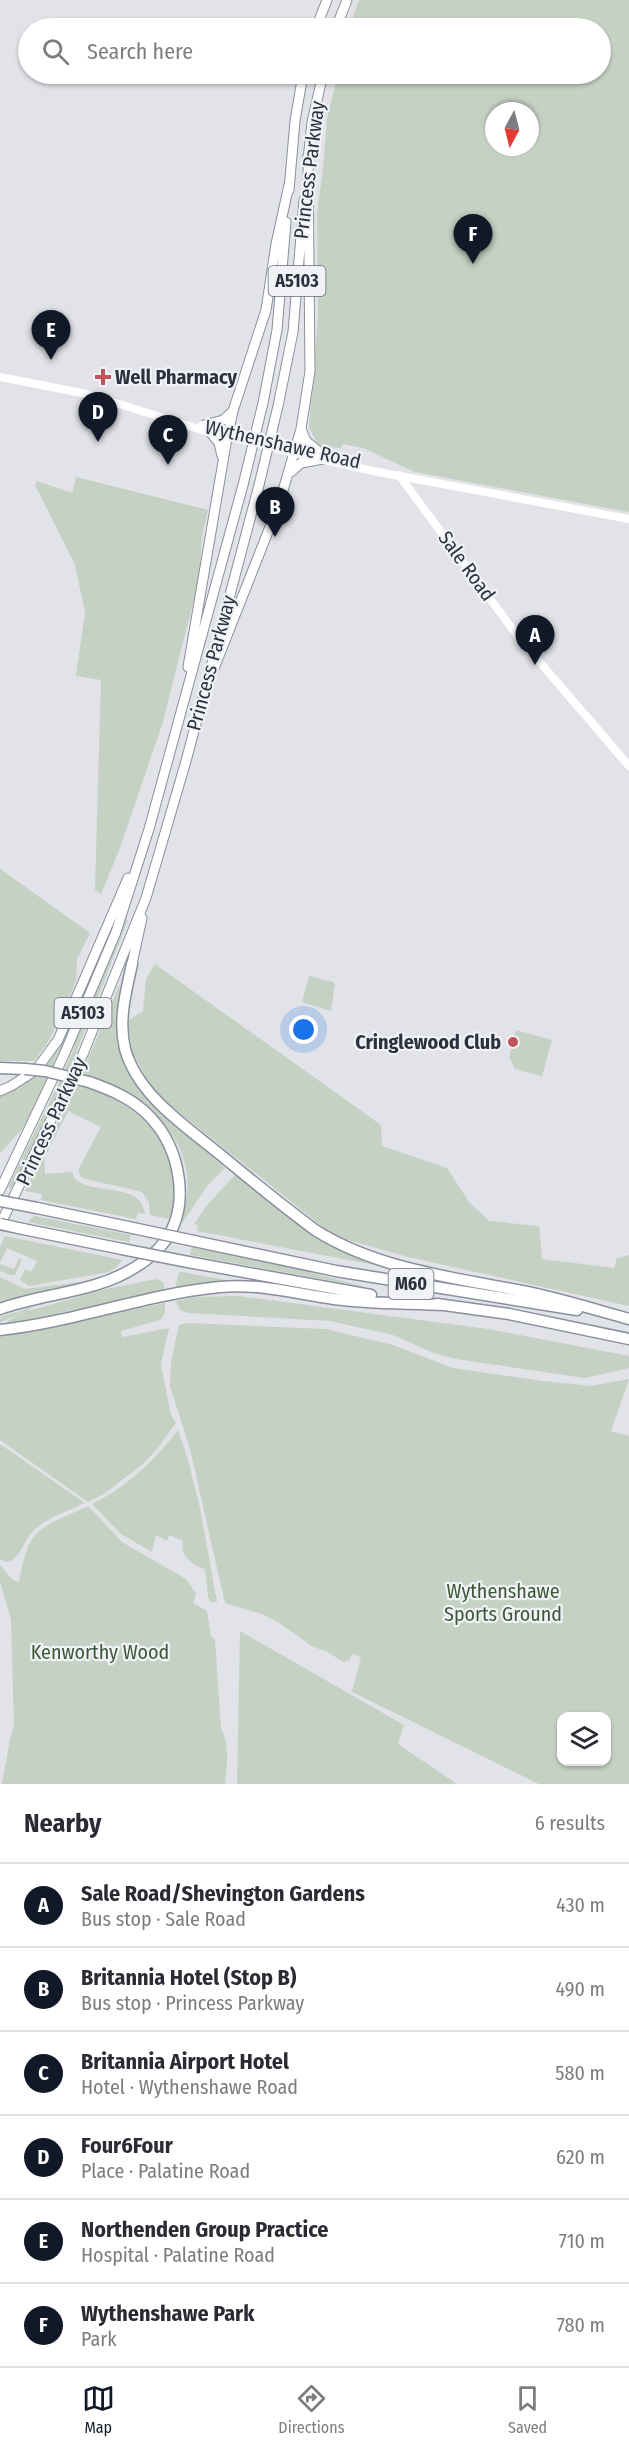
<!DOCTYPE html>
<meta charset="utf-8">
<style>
:root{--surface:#fff;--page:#f7f7f7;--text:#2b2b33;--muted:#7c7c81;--line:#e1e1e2;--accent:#111827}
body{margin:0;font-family:"Fira Sans Condensed",sans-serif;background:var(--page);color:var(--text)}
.controls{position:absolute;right:18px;bottom:18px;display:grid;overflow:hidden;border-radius:12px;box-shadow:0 2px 4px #0004}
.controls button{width:54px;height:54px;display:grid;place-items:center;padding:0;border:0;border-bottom:2px solid var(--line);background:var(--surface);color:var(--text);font:30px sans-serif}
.compass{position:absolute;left:485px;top:102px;width:54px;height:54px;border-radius:50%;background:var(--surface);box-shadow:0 2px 4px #0004;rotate:187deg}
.you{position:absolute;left:304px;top:1030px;width:21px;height:21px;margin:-15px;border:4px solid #fff;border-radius:50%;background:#1a73e8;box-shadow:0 0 0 9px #1a73e833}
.badge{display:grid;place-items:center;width:39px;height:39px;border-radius:50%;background:var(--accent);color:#fff;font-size:20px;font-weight:700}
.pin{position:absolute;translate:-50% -50px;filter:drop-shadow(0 2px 3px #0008)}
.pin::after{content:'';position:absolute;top:32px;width:21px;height:18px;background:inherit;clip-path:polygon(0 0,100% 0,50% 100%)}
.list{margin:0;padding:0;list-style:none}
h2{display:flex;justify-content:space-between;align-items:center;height:78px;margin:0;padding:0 24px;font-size:26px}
h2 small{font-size:20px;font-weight:400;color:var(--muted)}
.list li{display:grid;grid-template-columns:39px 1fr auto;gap:18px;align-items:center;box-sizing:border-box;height:84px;padding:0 24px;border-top:2px solid var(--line)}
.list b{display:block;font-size:22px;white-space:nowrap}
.list p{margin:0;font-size:20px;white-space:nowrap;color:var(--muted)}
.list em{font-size:20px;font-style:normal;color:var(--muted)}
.icon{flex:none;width:33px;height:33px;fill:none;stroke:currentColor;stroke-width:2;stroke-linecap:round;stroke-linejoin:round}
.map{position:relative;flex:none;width:629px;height:1784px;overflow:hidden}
.search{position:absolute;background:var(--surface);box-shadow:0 2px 4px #0004;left:18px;right:18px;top:18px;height:66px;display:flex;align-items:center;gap:15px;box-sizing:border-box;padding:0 21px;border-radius:33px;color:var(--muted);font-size:22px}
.sheet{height:582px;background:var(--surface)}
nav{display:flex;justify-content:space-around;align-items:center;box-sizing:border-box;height:84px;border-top:2px solid var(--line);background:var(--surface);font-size:16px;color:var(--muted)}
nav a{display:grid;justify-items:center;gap:3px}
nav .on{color:var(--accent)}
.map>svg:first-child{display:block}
.green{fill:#c5d1c3;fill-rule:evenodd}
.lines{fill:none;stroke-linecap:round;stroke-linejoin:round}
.trunk-casing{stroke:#89909d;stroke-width:11}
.motorway-casing{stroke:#89909d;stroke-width:13}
.secondary{stroke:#fff;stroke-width:8}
.trunk{stroke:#fff;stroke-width:9}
.motorway{stroke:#fff;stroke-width:10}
.trunk-bridge-casing{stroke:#89909d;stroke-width:11;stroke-linecap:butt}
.motorway-bridge-casing{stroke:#89909d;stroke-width:13;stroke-linecap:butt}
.trunk-bridge{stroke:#fff;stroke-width:9}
.motorway-bridge{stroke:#fff;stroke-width:10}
.poi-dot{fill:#c1515b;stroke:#f0f2f6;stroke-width:2}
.labels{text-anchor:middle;stroke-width:4.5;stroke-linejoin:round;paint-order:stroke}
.shield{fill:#f0f2f6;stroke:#666b75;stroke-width:1.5}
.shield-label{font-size:18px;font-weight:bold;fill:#2b313e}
.street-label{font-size:20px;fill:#2b313e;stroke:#f0f2f6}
.poi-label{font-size:20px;font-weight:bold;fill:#2b313e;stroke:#f0f2f6;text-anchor:start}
.park-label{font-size:20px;fill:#3d5839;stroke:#f0f2f6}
</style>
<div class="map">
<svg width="629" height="1784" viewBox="0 0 629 1784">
<rect width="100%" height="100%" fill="#e1e3e8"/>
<!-- green -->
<path class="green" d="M359,0H629V512L415,472L363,448L343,444L341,448L318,446L309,427L318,317L317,212L323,169L327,119L338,74H600V28H349ZM494,111H530V147H494Z
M76,477L208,510L202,537L199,579L163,722L120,848L101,894L95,890L101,680L76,676L85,612L75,565L35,485L37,481L72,493Z
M0,869L90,933L77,959L76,981L63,1014L46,1045L34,1061H0Z
M125,919L128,920L69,1071L65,1069L75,1046L72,1045Z
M155,964L381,1125L382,1146L447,1168L469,1202L489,1221L539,1226L542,1259L614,1268L617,1258L629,1255V1306L408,1257L334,1236L155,1093L132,1052L128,1021L143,1011L146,979Z
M309,976L333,982L335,984L331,1011L302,1002Z
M120,983L116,1016L117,1042L125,1068L153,1104L225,1168L208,1185L183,1222L180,1221C210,1146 146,1094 82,1073Z
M87,984L54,1067L45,1066L57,1050Z
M516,1030L552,1040L542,1076L515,1069L509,1057Z
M34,1076L49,1078L26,1125L0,1153V1096L18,1089Z
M60,1080L64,1081L12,1188L8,1187Z
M77,1083C139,1104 192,1146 170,1219L150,1215L149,1202L142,1192L82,1178L78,1170L101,1127L68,1111L46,1155H44L45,1174L72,1172L75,1179C95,1196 141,1181 145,1214L138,1213L136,1219L41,1200L42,1194L25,1191Z
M236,1174L290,1218L375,1262V1265L197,1231L198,1225L194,1224L207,1205Z
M34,1216L131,1235L129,1242L28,1222Z
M5,1236L122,1260L116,1268L109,1272L29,1286L20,1280L25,1269L31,1272L37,1261L7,1248L0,1263V1247Z
M192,1247L286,1266L366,1287L190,1255Z
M19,1258L22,1260L15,1275H10L0,1271V1264L14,1269Z
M179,1272H182L230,1281L175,1289Z
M0,1277L25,1289L96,1280L0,1306Z
M156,1279L163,1282L165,1290L9,1324L7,1321L26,1310L0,1323V1317L33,1307L28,1311L106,1289Z
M238,1296L488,1329L629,1356V1368L585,1378L456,1359L436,1354L393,1335L330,1321L188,1313L180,1310L176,1301L195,1297Z
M165,1303V1313L160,1320L121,1331L122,1337L169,1328L161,1364L171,1415L176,1423L157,1449L143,1464L105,1493L88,1502L0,1440V1337Z
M187,1323L326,1329L393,1345L453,1368L543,1381L591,1386L629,1379L611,1431L629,1436V1784H539L352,1692L361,1657L352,1654L350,1660L343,1662L326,1651L313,1647L278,1622L262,1614L225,1603L190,1449L170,1386L171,1362L179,1325ZM562,1716H606V1762H562Z
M178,1430L187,1456L200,1508L217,1602H211L208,1597L205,1569C192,1565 179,1556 183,1541L169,1535L167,1541L156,1535L152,1552L121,1534L92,1504C127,1487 154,1461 178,1430Z
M0,1444L85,1503C68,1511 47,1518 34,1530C23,1540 22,1558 7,1562L0,1559Z
M88,1506L122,1542L186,1579L196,1594L193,1603L207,1611L211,1636L215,1640L221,1729C230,1745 227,1766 225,1784H2L10,1739L14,1725L11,1620L0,1581V1565L13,1580L19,1582C22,1568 24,1553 31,1541C41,1523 71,1515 88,1506Z
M240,1631L404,1725L398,1744L457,1784H237Z"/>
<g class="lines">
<defs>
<path id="trunk" d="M316,28L327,0
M336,28L347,0
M308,160L312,122L323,74
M289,190L295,121L303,74
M263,403L277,330L286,222
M278,406L293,332L304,200
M204,425L223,420L233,411
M301,429L306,441L319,452
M211,433L219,443L222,456
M291,472L301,463L323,459
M188,667L226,444L233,411L266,310L276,244L289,185
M213,671L279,504L301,429L310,371L308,156
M132,964L142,918
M0,1091L11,1086L36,1070L58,1040L128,878
M0,1190L64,1055L116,932L149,829L243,485
M0,1225L83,1054L146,898L186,761L259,485"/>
<path id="motorway" d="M132,964C126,992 118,1020 125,1049C138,1096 187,1127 222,1156C252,1181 283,1206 315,1230C377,1269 451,1277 522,1291C558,1298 593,1309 629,1319
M0,1068L25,1069
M37,1208L133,1228
M23,1229L122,1249
M194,1241L336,1271L577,1310
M188,1262L371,1295
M437,1304L509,1314L629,1339
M0,1309C44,1293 94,1293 134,1268C146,1261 157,1252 165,1241C191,1205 180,1149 151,1118C135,1100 112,1090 89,1082
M0,1330C74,1322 146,1294 220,1287C258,1283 297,1294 334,1299C370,1304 407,1303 444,1305"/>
</defs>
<!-- trunk casing -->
<use href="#trunk" class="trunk-casing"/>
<!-- motorway casing -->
<use href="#motorway" class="motorway-casing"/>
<!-- secondary -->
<path class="secondary" d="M0,377L87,394L202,430L298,454L373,471L629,519
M202,425L342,458
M399,475L519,638L629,766"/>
<!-- trunk -->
<use href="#trunk" class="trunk"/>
<!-- motorway -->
<use href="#motorway" class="motorway"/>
<defs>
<path id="trunk-bridge" d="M243,485L263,403
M259,485L278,406"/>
<path id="motorway-bridge" d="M25,1069L45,1071L89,1082
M0,1201L37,1208
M0,1224L23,1229
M133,1228L194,1241
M122,1249L188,1262"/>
</defs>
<!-- trunk-bridge casing -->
<use href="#trunk-bridge" class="trunk-bridge-casing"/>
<!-- motorway-bridge casing -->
<use href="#motorway-bridge" class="motorway-bridge-casing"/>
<!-- trunk-bridge -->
<use href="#trunk-bridge" class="trunk-bridge"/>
<!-- motorway-bridge -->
<use href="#motorway-bridge" class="motorway-bridge"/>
</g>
<!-- markers -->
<g class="poi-dot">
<path d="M100 368h6v6h6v6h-6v6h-6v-6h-6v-6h6z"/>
<circle cx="513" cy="1042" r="6"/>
</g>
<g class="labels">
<!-- shield labels -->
<g class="shield">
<rect x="268.5" y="266" width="57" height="30" rx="4.5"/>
<rect x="54.5" y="998" width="57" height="30" rx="4.5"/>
<rect x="388.5" y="1269" width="45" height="30" rx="4.5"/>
</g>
<g class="shield-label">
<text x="297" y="287">A5103</text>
<text x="83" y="1019">A5103</text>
<text x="411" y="1290">M60</text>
</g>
<!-- street labels -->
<g class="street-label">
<text transform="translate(309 170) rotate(-83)" y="7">Princess Parkway</text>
<text transform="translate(283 444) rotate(13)" y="7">Wythenshawe Road</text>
<text transform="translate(467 566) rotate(54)" y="7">Sale Road</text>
<text transform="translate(211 663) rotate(-75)" y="7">Princess Parkway</text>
<text transform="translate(51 1121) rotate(-65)" y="7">Princess Parkway</text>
</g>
<!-- poi labels -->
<g class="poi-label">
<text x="115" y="384">Well Pharmacy</text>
<text x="501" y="1049" text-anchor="end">Cringlewood Club</text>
</g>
<!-- park labels -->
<g class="park-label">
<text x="503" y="1598">Wythenshawe<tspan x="503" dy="23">Sports Ground</tspan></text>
<text x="100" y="1659">Kenworthy Wood</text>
</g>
</g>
</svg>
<div class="controls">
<button><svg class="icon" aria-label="layers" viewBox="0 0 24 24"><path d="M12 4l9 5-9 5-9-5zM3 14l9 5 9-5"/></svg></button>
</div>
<svg class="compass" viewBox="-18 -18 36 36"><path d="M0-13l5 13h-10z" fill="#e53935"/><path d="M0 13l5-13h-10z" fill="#7c7c81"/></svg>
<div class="you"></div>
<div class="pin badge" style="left:535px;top:665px">A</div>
<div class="pin badge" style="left:275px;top:537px">B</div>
<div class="pin badge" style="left:168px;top:465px">C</div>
<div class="pin badge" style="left:98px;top:442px">D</div>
<div class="pin badge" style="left:51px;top:360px">E</div>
<div class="pin badge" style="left:473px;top:264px">F</div>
<div class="search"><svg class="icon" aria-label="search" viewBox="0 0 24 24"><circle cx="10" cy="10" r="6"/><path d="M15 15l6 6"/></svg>Search here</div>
</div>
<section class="sheet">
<h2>Nearby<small>6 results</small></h2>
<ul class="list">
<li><span class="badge">A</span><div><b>Sale Road/Shevington Gardens</b><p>Bus stop · Sale Road</p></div><em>430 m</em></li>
<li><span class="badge">B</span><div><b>Britannia Hotel (Stop B)</b><p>Bus stop · Princess Parkway</p></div><em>490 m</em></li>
<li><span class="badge">C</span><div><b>Britannia Airport Hotel</b><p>Hotel · Wythenshawe Road</p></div><em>580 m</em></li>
<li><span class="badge">D</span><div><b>Four6Four</b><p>Place · Palatine Road</p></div><em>620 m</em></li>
<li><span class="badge">E</span><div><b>Northenden Group Practice</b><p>Hospital · Palatine Road</p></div><em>710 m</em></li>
<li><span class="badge">F</span><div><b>Wythenshawe Park</b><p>Park</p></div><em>780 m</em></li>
</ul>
</section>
<nav>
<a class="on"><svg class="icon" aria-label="map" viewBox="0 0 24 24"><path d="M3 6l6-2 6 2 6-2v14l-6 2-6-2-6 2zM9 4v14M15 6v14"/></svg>Map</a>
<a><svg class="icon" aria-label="directions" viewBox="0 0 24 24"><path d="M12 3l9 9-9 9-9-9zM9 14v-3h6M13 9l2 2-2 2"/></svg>Directions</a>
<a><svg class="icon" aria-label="saved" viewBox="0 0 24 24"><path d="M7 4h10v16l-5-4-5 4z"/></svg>Saved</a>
</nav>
